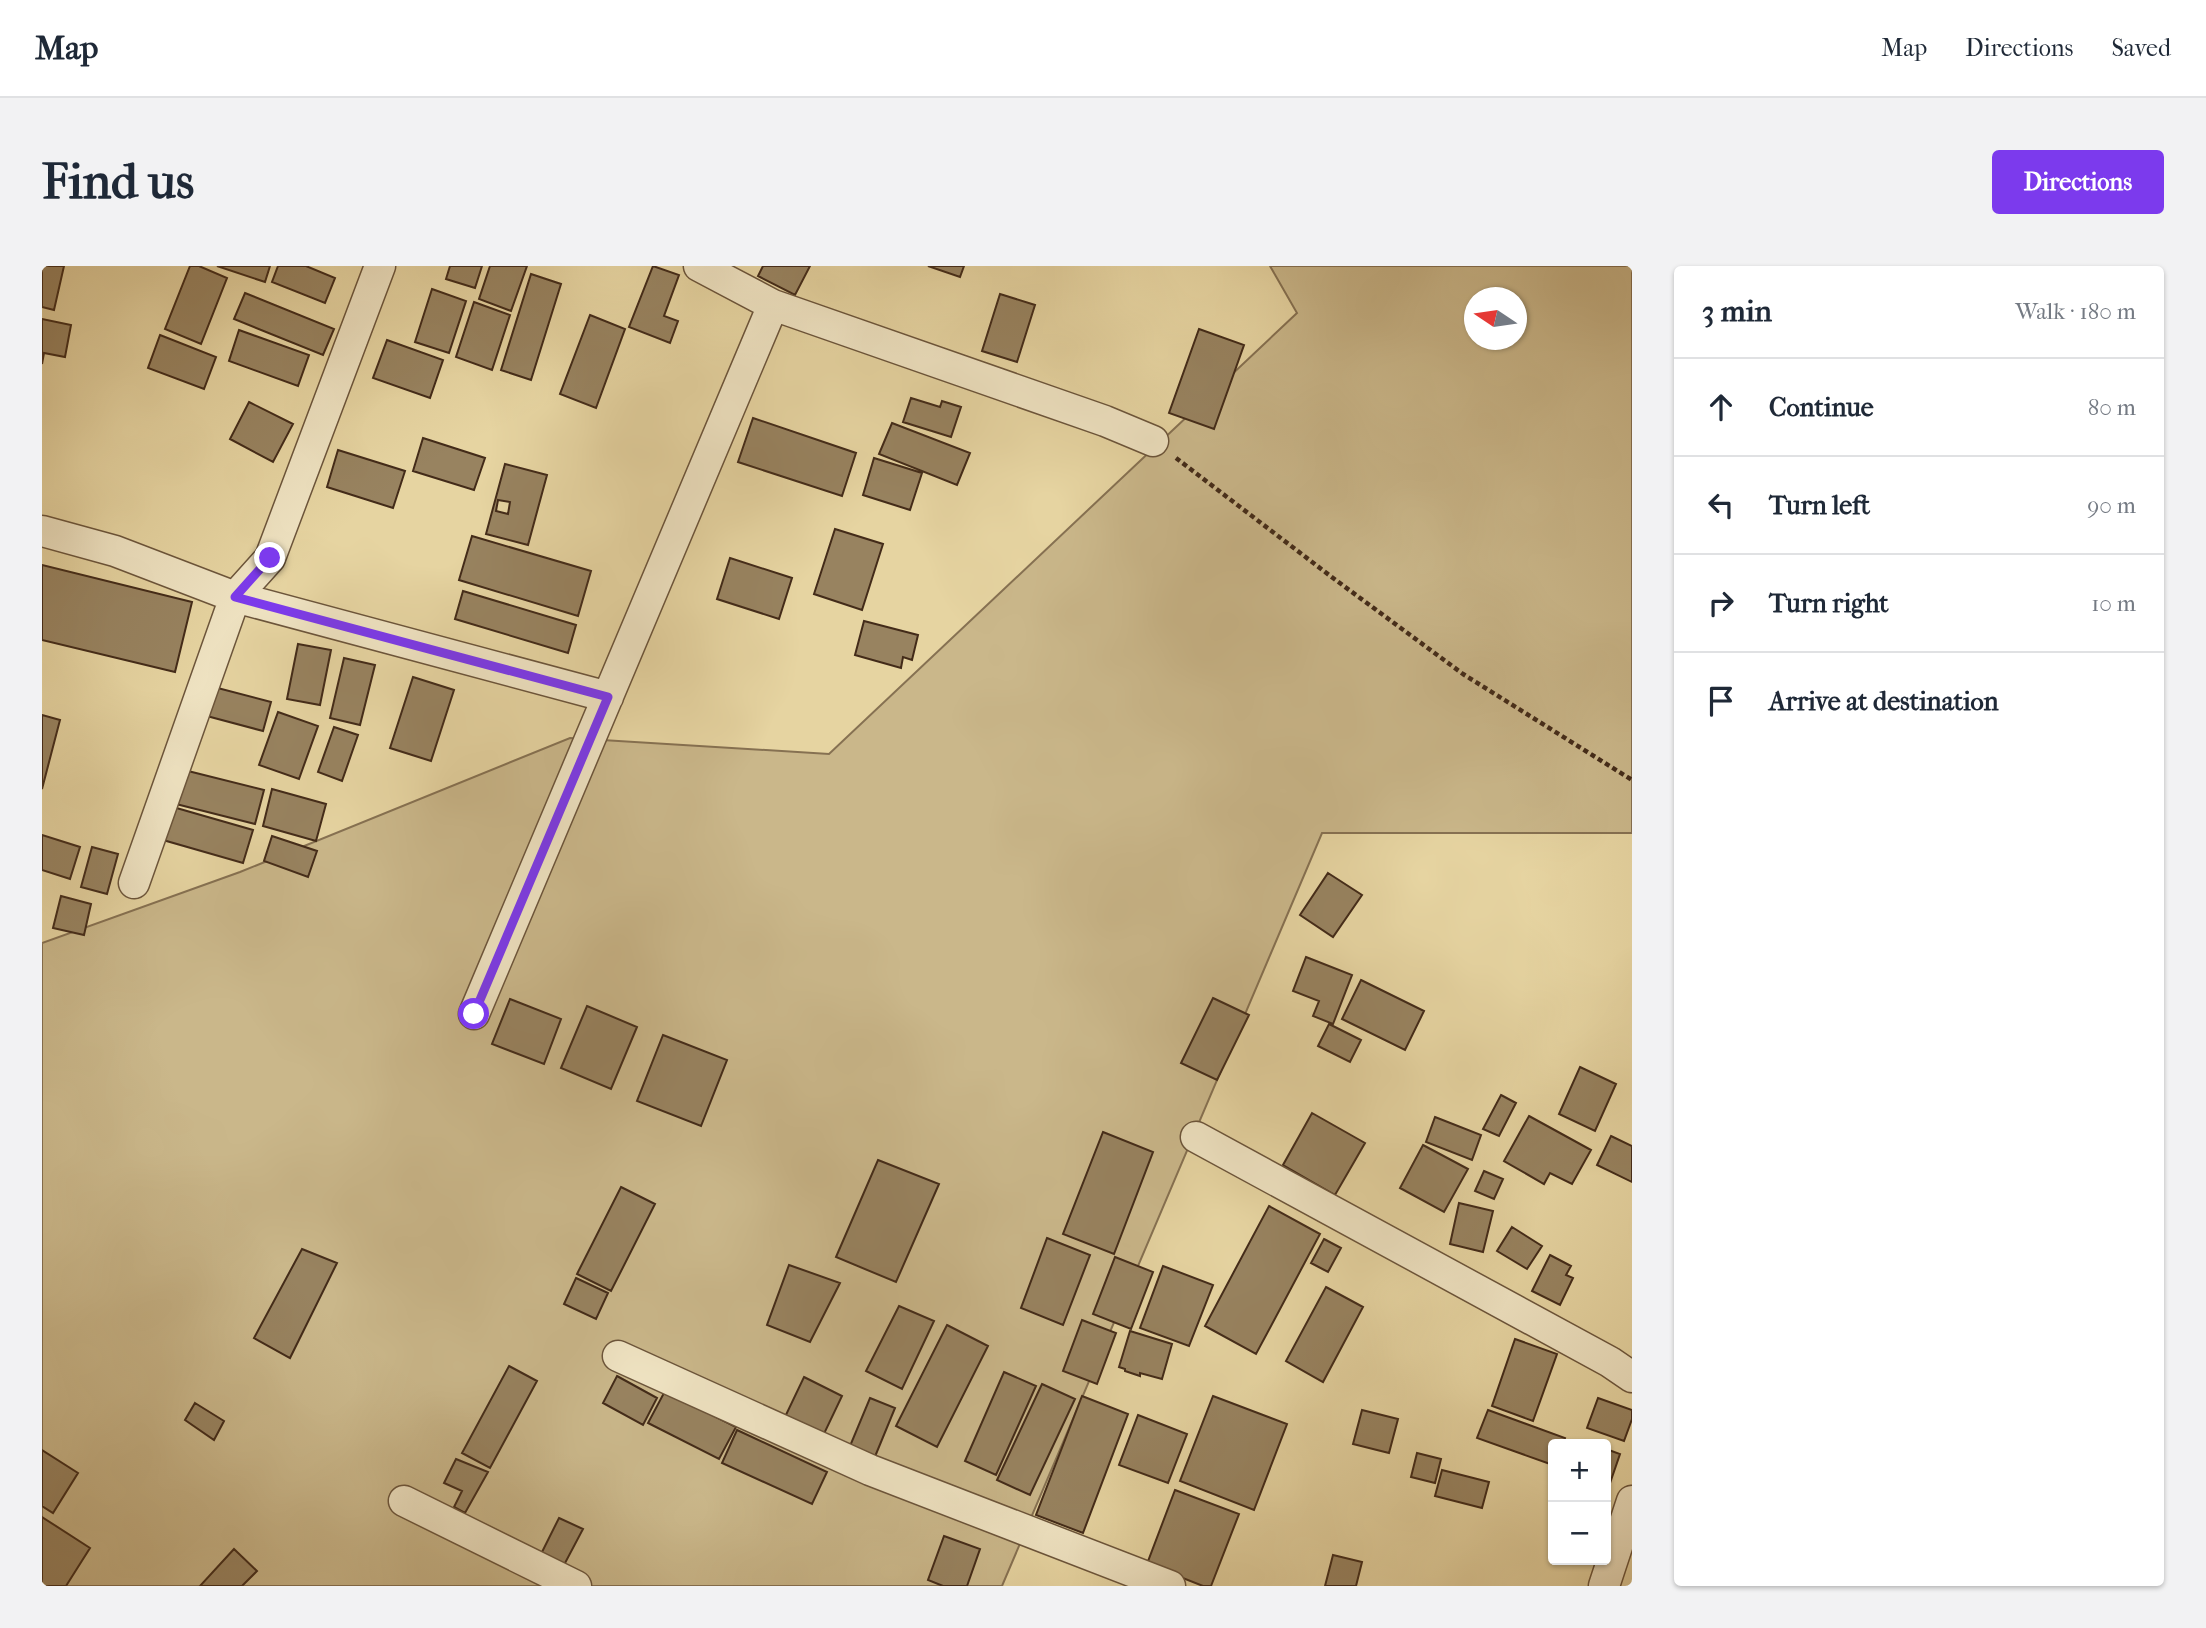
<!DOCTYPE html>
<meta charset="utf-8">
<style>
:root{--surface:#fff;--page:#f2f2f3;--text:#1f2937;--muted:#747a83;--line:#e0e1e3;--accent:#7c3aed}
body{margin:0;font-family:"IM FELL French Canon",serif;background:var(--page);color:var(--text)}
.controls{position:absolute;right:21px;bottom:21px;display:grid;overflow:hidden;border-radius:7px;box-shadow:0 2px 5px #0004}
.controls button{width:63px;height:63px;display:grid;place-items:center;padding:0;border:0;border-bottom:2px solid var(--line);background:var(--surface);color:var(--text);font:35px sans-serif}
.compass{position:absolute;left:1422px;top:21px;width:63px;height:63px;border-radius:50%;background:var(--surface);box-shadow:0 2px 5px #0004;rotate:283deg}
.stop{position:absolute;width:21px;height:21px;margin:-16px;border:5px solid #7c3aed;border-radius:50%;background:#fff}
.stop.end{background:#7c3aed;border-color:#fff;box-shadow:0 2px 7px #0008}
.list{margin:0;padding:0;list-style:none}
h2{display:flex;justify-content:space-between;align-items:center;height:91px;margin:0;padding:0 28px;font-size:30px}
h2 small{font-size:23px;font-weight:400;color:var(--muted)}
.list li{display:grid;grid-template-columns:46px 1fr auto;gap:21px;align-items:center;box-sizing:border-box;height:98px;padding:0 28px;border-top:2px solid var(--line)}
.list b{display:block;font-size:26px;white-space:nowrap}
.list em{font-size:23px;font-style:normal;color:var(--muted)}
.icon{flex:none;width:38px;height:38px;fill:none;stroke:currentColor;stroke-width:2;stroke-linecap:round;stroke-linejoin:round}
.map{position:relative;flex:none;width:1590px;height:1320px;overflow:hidden;border-radius:7px}
header{display:flex;align-items:center;gap:42px;box-sizing:border-box;height:98px;padding:0 35px;background:var(--surface);border-bottom:2px solid var(--line)}
header strong{font-size:33px}
nav{display:flex;gap:38px;margin-inline-start:auto;font-size:24px}
.intro{display:flex;align-items:center;justify-content:space-between;box-sizing:border-box;height:168px;padding:0 42px}
h1{margin:0;font-size:49px}
.button{padding:18px 32px;border-radius:7px;background:var(--accent);color:#fff;font-size:24px;font-weight:700}
main{display:flex;gap:42px;padding:0 42px}
aside{flex:1;background:var(--surface);border-radius:7px;box-shadow:0 2px 5px #0004}
.map>svg:first-child{display:block}
.green{fill:#cab78a;stroke:#867152;stroke-width:2;fill-rule:evenodd}
.building{fill:#988360;stroke:#432b19;stroke-width:2;fill-rule:evenodd}
.lines{fill:none;stroke-linecap:round;stroke-linejoin:round}
.minor-casing{stroke:#6c553b;stroke-width:33}
.path{stroke:#432b19;stroke-width:4.5;stroke-dasharray:5 3.5;stroke-linecap:butt}
.minor{stroke:#efe3c2;stroke-width:30}
.route{stroke:#7c3aed;stroke-width:9}
</style>
<header>
<strong>Map</strong>
<nav><a>Map</a><a>Directions</a><a>Saved</a></nav>
</header>
<div class="intro"><h1>Find us</h1><a class="button">Directions</a></div>
<main>
<div class="map">
<svg width="1590" height="1320" viewBox="0 0 1590 1320">
<rect width="100%" height="100%" fill="#e6d4a1"/>
<filter id="stains"><feTurbulence type="fractalNoise" baseFrequency=".00286" numOctaves="4"/><feColorMatrix values="0 0 0 0 .2 0 0 0 0 .09 0 0 0 0 .02 0 0 0 .5 -.17"/></filter>
<radialGradient id="worn" r=".72"><stop offset=".6" stop-color="#630" stop-opacity="0"/><stop offset="1" stop-color="#630" stop-opacity=".3"/></radialGradient>
<!-- green -->
<path class="green" d="M1228,0H1590V567H1280L960,1320H0V677L198,606L528,472L787,488L1255,47ZM1433,32H1475V74H1433Z"/>
<!-- building -->
<path class="building" d="M0,0H22L12,44L0,41Z
M148,0H157L185,12L159,78L123,63Z
M175,0H228L223,16Z
M236,0H264L293,12L283,37L230,16Z
M408,0H440L433,22L404,13Z
M448,0H485L469,45L437,33Z
M611,0L637,9L622,50L636,55L628,77L587,61Z
M721,0H768L753,29L716,10Z
M886,0H922L918,11Z
M489,8L519,18L489,114L459,104Z
M390,23L424,35L407,87L373,76Z
M203,27L292,63L281,89L192,53Z
M958,28L993,39L975,96L940,85Z
M432,36L468,49L450,104L414,91Z
M548,49L583,63L554,142L518,128Z
M0,53L29,59L23,91L2,87L0,98Z
M1157,63L1202,79L1172,163L1127,147Z
M197,64L267,89L256,120L187,95Z
M118,69L174,91L162,123L106,102Z
M345,74L401,94L388,132L331,112Z
M869,132L898,141L900,135L919,141L909,171L861,156Z
M207,136L251,158L231,196L188,173Z
M711,152L814,187L800,230L696,196Z
M850,157L928,187L915,219L837,188Z
M381,172L443,192L432,224L371,205Z
M296,184L363,205L351,242L285,221Z
M832,192L880,207L868,244L821,229Z
M463,198L505,209L486,279L444,268ZM456,234L468,236L466,248L454,245Z
M793,263L841,278L820,344L772,328Z
M430,270L549,305L536,350L417,314Z
M688,292L750,312L737,353L675,333Z
M0,299L150,336L133,406L0,374Z
M421,325L534,359L526,387L413,353Z
M822,355L876,369L870,394L861,391L859,402L813,389Z
M256,378L289,384L278,439L245,433Z
M302,392L333,399L318,459L288,452Z
M371,411L412,424L389,495L348,482Z
M168,420L229,436L221,465L161,449Z
M236,446L276,460L257,513L217,499Z
M0,449L18,454L0,523Z
M292,461L316,469L300,515L276,506Z
M142,504L222,524L213,558L134,538Z
M230,523L284,538L274,575L221,560Z
M131,541L211,564L201,597L121,574Z
M0,569L38,581L28,613L0,604Z
M230,570L275,585L266,611L222,595Z
M50,581L76,588L65,628L39,621Z
M1286,607L1320,629L1291,671L1258,649Z
M19,630L49,638L42,669L11,662Z
M1264,691L1310,709L1291,758L1271,750L1277,735L1251,725Z
M1319,714L1382,745L1363,784L1300,753Z
M1171,732L1207,749L1175,814L1139,797Z
M468,733L519,753L502,798L450,778Z
M545,740L595,761L569,823L519,802Z
M1287,758L1319,774L1308,796L1276,780Z
M621,769L685,794L659,860L595,835Z
M1538,801L1574,818L1553,865L1517,848Z
M1459,829L1474,837L1457,870L1441,863Z
M1270,847L1323,877L1293,929L1241,899Z
M1487,850L1549,884L1530,918L1508,907L1502,918L1462,895Z
M1393,851L1439,869L1430,894L1384,876Z
M1061,866L1111,886L1072,988L1021,968Z
M1569,870L1590,880V916L1555,899Z
M1381,879L1426,903L1402,946L1358,922Z
M836,894L897,918L854,1016L794,991Z
M1442,905L1461,913L1452,933L1433,925Z
M579,921L613,938L569,1025L535,1008Z
M1417,937L1451,945L1441,986L1408,978Z
M1227,940L1278,968L1214,1088L1163,1060Z
M1470,961L1500,980L1485,1003L1455,985Z
M1005,972L1048,989L1021,1059L979,1042Z
M1282,973L1299,982L1286,1006L1269,997Z
M260,983L295,997L248,1092L212,1072Z
M1508,989L1529,1000L1524,1009L1531,1012L1518,1039L1490,1025Z
M1073,991L1111,1006L1089,1063L1051,1048Z
M747,999L798,1017L768,1076L725,1059Z
M1121,1000L1171,1019L1147,1080L1098,1062Z
M534,1012L566,1027L554,1053L522,1038Z
M1284,1021L1321,1041L1281,1116L1244,1095Z
M857,1040L892,1055L860,1123L824,1105Z
M1040,1054L1074,1067L1055,1118L1021,1105Z
M905,1059L946,1080L895,1181L854,1160Z
M1088,1065L1130,1078L1120,1113L1098,1107V1110L1083,1105V1103L1077,1101Z
M1473,1073L1515,1088L1491,1155L1450,1140Z
M467,1100L495,1115L448,1202L420,1187Z
M962,1106L994,1120L954,1209L923,1195Z
M575,1110L615,1132L601,1159L561,1137Z
M762,1111L800,1130L780,1172L742,1153Z
M1000,1118L1033,1133L988,1229L955,1214Z
M623,1125L694,1161L677,1193L606,1157Z
M1040,1130L1086,1148L1041,1267L994,1249Z
M1171,1130L1245,1158L1212,1244L1138,1215Z
M828,1132L853,1142L832,1193L808,1180Z
M1556,1132L1590,1144V1153L1582,1175L1545,1162Z
M153,1137L182,1155L172,1174L143,1154Z
M1320,1144L1356,1153L1347,1187L1311,1178Z
M1446,1144L1523,1172L1521,1178H1511V1199L1435,1172Z
M1096,1149L1145,1168L1126,1217L1077,1199Z
M695,1164L785,1206L770,1238L680,1197Z
M1564,1183L1578,1188L1567,1220L1564,1219Z
M0,1184L36,1207L11,1247L0,1240Z
M1375,1187L1399,1193L1393,1217L1369,1211Z
M414,1193L446,1206L423,1247L412,1241L420,1225L402,1217Z
M1400,1204L1447,1216L1440,1242L1393,1230Z
M1133,1224L1197,1248L1169,1320H1161L1105,1298Z
M0,1251L48,1282L24,1320H0Z
M517,1252L541,1263L522,1299L499,1288Z
M902,1270L938,1283L925,1320H901L886,1314Z
M192,1283L215,1305L200,1320H158Z
M1291,1289L1320,1296L1314,1320H1283Z"/>
<g class="lines">
<defs>
<path id="minor" d="M657,0L731,39L1063,155L1111,175
M0,265L73,285L193,331L566,431
M92,617L193,331L228,292L338,0
M432,748L731,39
M1154,871L1568,1096L1590,1111
M576,1090L828,1204L1128,1320
M362,1235L534,1320
M1562,1320L1590,1235"/>
</defs>
<!-- minor casing -->
<use href="#minor" class="minor-casing"/>
<!-- path -->
<path class="path" d="M1134,192L1291,312L1421,408L1590,514"/>
<!-- minor -->
<use href="#minor" class="minor"/>
</g>
<g class="lines">
<!-- route -->
<path class="route" d="M228,292L193,331L566,431L432,748"/>
</g>
<rect width="100%" height="100%" filter="url(#stains)"/>
<rect width="100%" height="100%" fill="url(#worn)"/>
</svg>
<div class="controls">
<button>+</button>
<button>−</button>
</div>
<svg class="compass" viewBox="-18 -18 36 36"><path d="M0-13l5 13h-10z" fill="#e53935"/><path d="M0 13l5-13h-10z" fill="#747a83"/></svg>
<div class="stop" style="left:432px;top:748px"></div>
<div class="stop end" style="left:228px;top:292px"></div>
</div>
<aside>
<h2>3 min<small>Walk · 180 m</small></h2>
<ul class="list">
<li><svg class="icon" aria-label="ahead" viewBox="0 0 24 24"><path d="M12 20V5M6 11l6-6 6 6"/></svg><div><b>Continue</b></div><em>80 m</em></li>
<li><svg class="icon" aria-label="left" viewBox="0 0 24 24"><path d="M17 20v-9H6M10 6l-5 5 5 5"/></svg><div><b>Turn left</b></div><em>90 m</em></li>
<li><svg class="icon" aria-label="right" viewBox="0 0 24 24"><path d="M7 20v-9h11M14 6l5 5-5 5"/></svg><div><b>Turn right</b></div><em>10 m</em></li>
<li><svg class="icon" aria-label="arrive" viewBox="0 0 24 24"><path d="M6 21V4h12l-3 4 3 4H6"/></svg><div><b>Arrive at destination</b></div></li>
</ul>
</aside>
</main>
